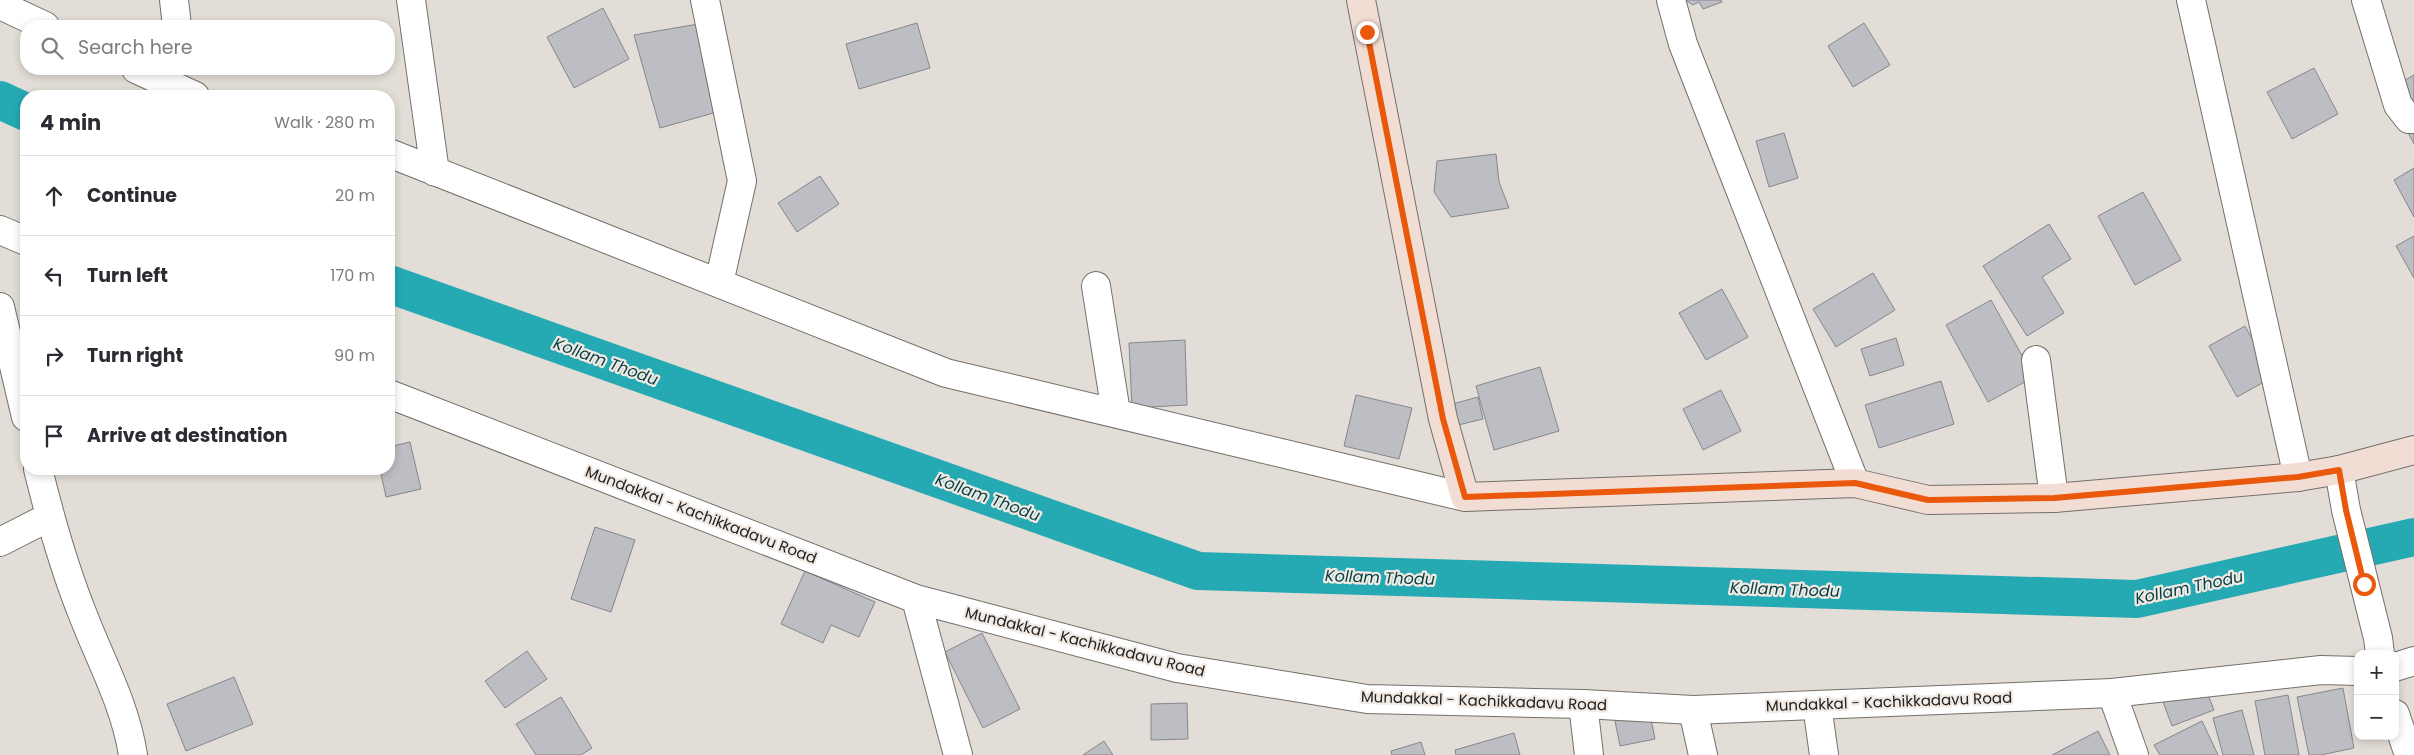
<!DOCTYPE html>
<meta charset="utf-8">
<style>
:root{--surface:#fff;--page:#f7f7f7;--text:#2b2b33;--muted:#7c7c81;--line:#e1e1e2}
body{margin:0;font-family:Poppins,sans-serif;background:var(--page);color:var(--text)}
.controls{position:absolute;right:15px;bottom:15px;display:grid;overflow:hidden;border-radius:10px;box-shadow:0 2px 8px #0003}
.controls button{width:45px;height:45px;display:grid;place-items:center;padding:0;border:0;border-bottom:1px solid var(--line);background:var(--surface);color:var(--text);font:25px sans-serif}
.stop{position:absolute;width:15px;height:15px;margin:-11px;border:4px solid #ea580c;border-radius:50%;background:#fff}
.stop.end{background:#ea580c;border-color:#fff;box-shadow:0 1px 5px #0008}
.list{margin:0;padding:0;list-style:none}
h2{display:flex;justify-content:space-between;align-items:center;height:65px;margin:0;padding:0 20px;font-size:21px}
h2 small{font-size:16px;font-weight:400;color:var(--muted)}
.list li{display:grid;grid-template-columns:32px 1fr auto;gap:15px;align-items:center;box-sizing:border-box;height:80px;padding:0 20px;border-top:1px solid var(--line)}
.list b{display:block;font-size:19px;white-space:nowrap}
.list em{font-size:16px;font-style:normal;color:var(--muted)}
.icon{flex:none;width:28px;height:28px;fill:none;stroke:currentColor;stroke-width:2;stroke-linecap:round;stroke-linejoin:round}
.map{position:relative;flex:none;width:2414px;height:755px;overflow:hidden}
.search{position:absolute;background:var(--surface);box-shadow:0 2px 8px #0003;left:20px;top:20px;width:375px;height:55px;display:flex;align-items:center;gap:12px;box-sizing:border-box;padding:0 18px;border-radius:20px;color:var(--muted);font-size:19px}
.panel{position:absolute;background:var(--surface);box-shadow:0 2px 8px #0003;left:20px;top:90px;width:375px;height:385px;border-radius:20px}
.map>svg:first-child{display:block}
.lines{fill:none;stroke-linecap:round;stroke-linejoin:round}
.canal{stroke:#25a9b3;stroke-width:38}
.building{fill:#bdbdc4;stroke:#86868d}
.minor-casing{stroke:#746f69;stroke-width:30}
.tertiary-casing{stroke:#746f69;stroke-width:30}
.secondary-casing{stroke:#746f69;stroke-width:30}
.minor{stroke:#fff;stroke-width:28}
.tertiary{stroke:#fff;stroke-width:28}
.secondary{stroke:#f2ddd4;stroke-width:28}
.route{stroke:#ea580c;stroke-width:6}
.labels{text-anchor:middle;stroke-width:4.5;stroke-linejoin:round;paint-order:stroke}
.street-label{font-size:15px;fill:#24211f;stroke:#f1eae4}
.water-label{font-size:16px;font-style:italic;fill:#043f43;stroke:#f1eae4}
</style>
<div class="map">
<svg width="2414" height="755" viewBox="0 0 2414 755">
<rect width="100%" height="100%" fill="#e3ddd7"/>
<g class="lines">
<!-- canal -->
<path class="canal" d="M0,100L26,112
M389,284L1198,571L2137,599L2414,537"/>
</g>
<!-- building -->
<path class="building" d="M1685,0H1721L1722,2L1703,9L1699,2L1693,5Z
M603,8L629,59L574,88L547,37Z
M917,23L930,68L859,89L846,44Z
M1864,23L1890,65L1853,87L1828,46Z
M698,24L717,112L660,128L634,35Z
M2314,68L2338,114L2292,139L2267,92Z
M2414,75V144L2386,91Z
M1784,133L1798,178L1769,187L1756,141Z
M1496,154L1499,182L1509,208L1451,217L1434,192L1437,161Z
M2414,168V217L2394,180Z
M820,176L839,204L797,232L778,203Z
M2143,192L2181,260L2135,285L2098,216Z
M2049,224L2071,259L2042,277L2064,313L2027,336L1983,266Z
M2414,236V278L2396,246Z
M1873,273L1895,310L1836,347L1813,309Z
M1722,289L1748,337L1706,360L1679,313Z
M1991,300L2034,377L1988,402L1946,325Z
M2245,326L2273,377L2237,397L2209,346Z
M1896,338L1904,365L1870,376L1861,349Z
M1185,340L1187,405L1132,408L1129,343Z
M1540,367L1559,431L1494,450L1476,386Z
M1941,381L1954,424L1879,448L1865,405Z
M1721,390L1741,431L1703,450L1683,409Z
M1356,395L1412,408L1399,459L1344,446Z
M1478,397L1483,419L1454,426L1449,405Z
M410,442L421,489L386,497L380,469H389V447Z
M595,527L635,540L611,612L571,599Z
M805,571L875,602L859,637L831,625L823,643L781,624Z
M982,633L1020,709L983,728L945,652Z
M527,651L547,679L505,708L485,681Z
M234,677L253,724L186,751L167,704Z
M2205,687L2214,710L2172,726L2163,702Z
M2343,688L2354,748L2321,755H2309L2297,697Z
M2288,695L2299,755H2265L2255,701Z
M561,697L592,748L581,755H536L516,724Z
M1187,703L1188,739L1151,740V704Z
M2242,710L2254,755H2223L2213,718Z
M1650,714L1655,739L1620,746L1615,721Z
M2202,721L2218,755H2160L2154,745Z
M2098,731L2110,755H2052Z
M1514,733L1520,755H1456L1455,750Z
M1104,741L1113,755H1083Z
M1421,742L1425,755H1392L1391,751Z"/>
<g class="lines">
<defs>
<path id="minor" d="M174,0L177,26
M411,0L435,172
M705,0L742,181L719,283
M1671,0L1683,44L1855,483
M2191,0L2298,477
M2366,0L2398,105L2409,119H2414
M0,5L45,26
M136,69L195,96
M389,153L946,373L1465,497
M1096,286L1116,413
M0,307L26,417
M2036,360L2054,498
M38,469C50,518 64,568 83,615C101,662 125,704 133,755
M0,542L49,517
M2395,667L2414,661
M2112,693L2134,755
M1583,704L1589,755
M1817,705L1824,755
M1693,710L1703,755"/>
<path id="tertiary" d="M0,230L26,241
M389,394L916,599L1177,668L1367,699L1583,704L1693,710L2112,693L2321,670L2358,671
M2339,470L2346,510L2378,638L2380,654
M916,599L958,755
M2395,714L2409,755"/>
<path id="secondary" d="M1361,0L1443,419L1465,497L1855,483L1928,500L2054,498L2298,477L2339,470L2414,450"/>
</defs>
<!-- minor casing -->
<use href="#minor" class="minor-casing"/>
<!-- tertiary casing -->
<use href="#tertiary" class="tertiary-casing"/>
<!-- secondary casing -->
<use href="#secondary" class="secondary-casing"/>
<!-- minor -->
<use href="#minor" class="minor"/>
<!-- tertiary -->
<use href="#tertiary" class="tertiary"/>
<!-- secondary -->
<use href="#secondary" class="secondary"/>
</g>
<g class="lines">
<!-- route -->
<path class="route" d="M1367,32L1443,419L1465,497L1855,483L1928,500L2054,498L2298,477L2339,470L2346,510L2364,584"/>
</g>
<g class="labels">
<!-- street labels -->
<g class="street-label">
<text transform="translate(701 515) rotate(21)" y="5">Mundakkal - Kachikkadavu Road</text>
<text transform="translate(1085 642) rotate(14)" y="5">Mundakkal - Kachikkadavu Road</text>
<text transform="translate(1484 701) rotate(2)" y="5">Mundakkal - Kachikkadavu Road</text>
<text transform="translate(1889 702) rotate(-2)" y="5">Mundakkal - Kachikkadavu Road</text>
</g>
<!-- water labels -->
<g class="water-label">
<text transform="translate(606 361) rotate(20)" y="6">Kollam Thodu</text>
<text transform="translate(988 497) rotate(20)" y="6">Kollam Thodu</text>
<text transform="translate(1380 577) rotate(2)" y="6">Kollam Thodu</text>
<text transform="translate(2189 587) rotate(-12)" y="6">Kollam Thodu</text>
<text transform="translate(1785 589) rotate(2)" y="6">Kollam Thodu</text>
</g>
</g>
</svg>
<div class="controls">
<button>+</button>
<button>−</button>
</div>
<div class="stop" style="left:2364px;top:584px"></div>
<div class="stop end" style="left:1367px;top:32px"></div>
<div class="search"><svg class="icon" aria-label="search" viewBox="0 0 24 24"><circle cx="10" cy="10" r="6"/><path d="M15 15l6 6"/></svg>Search here</div>
<section class="panel">
<h2>4 min<small>Walk · 280 m</small></h2>
<ul class="list">
<li><svg class="icon" aria-label="ahead" viewBox="0 0 24 24"><path d="M12 20V5M6 11l6-6 6 6"/></svg><div><b>Continue</b></div><em>20 m</em></li>
<li><svg class="icon" aria-label="left" viewBox="0 0 24 24"><path d="M17 20v-9H6M10 6l-5 5 5 5"/></svg><div><b>Turn left</b></div><em>170 m</em></li>
<li><svg class="icon" aria-label="right" viewBox="0 0 24 24"><path d="M7 20v-9h11M14 6l5 5-5 5"/></svg><div><b>Turn right</b></div><em>90 m</em></li>
<li><svg class="icon" aria-label="arrive" viewBox="0 0 24 24"><path d="M6 21V4h12l-3 4 3 4H6"/></svg><div><b>Arrive at destination</b></div></li>
</ul>
</section>
</div>
